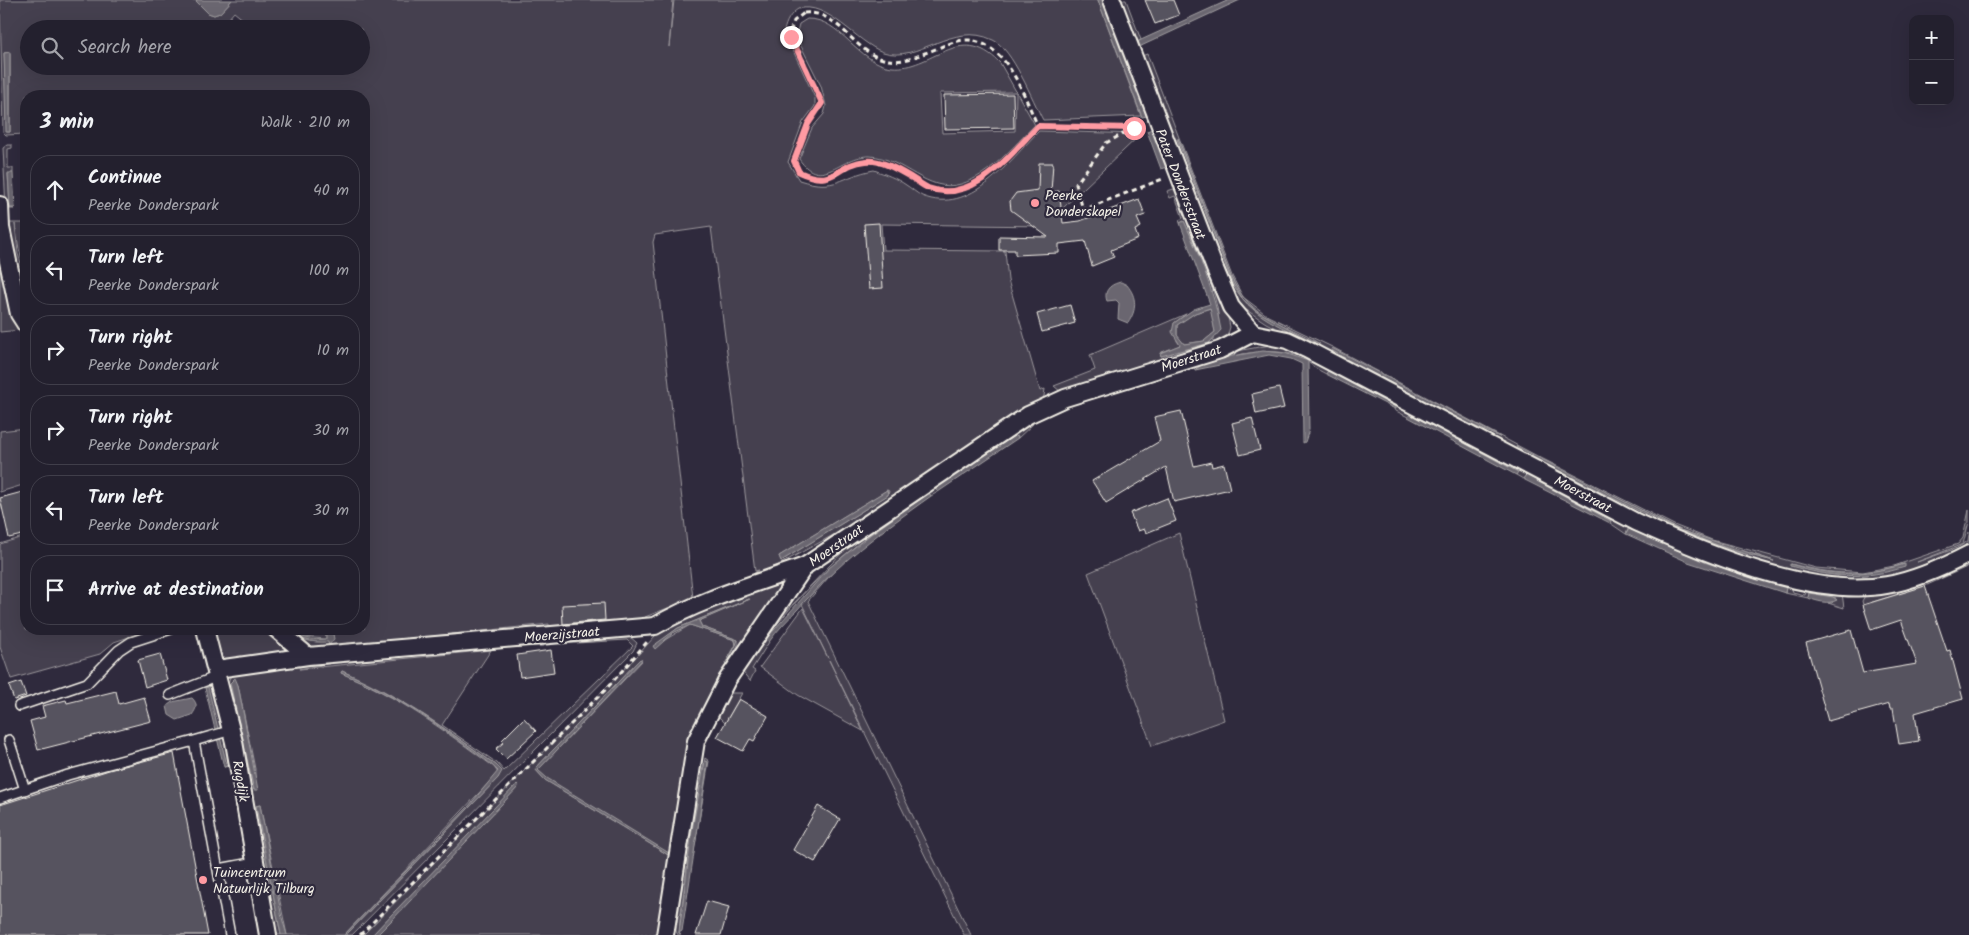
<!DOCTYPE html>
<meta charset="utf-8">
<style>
:root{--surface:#23202e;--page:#2b2836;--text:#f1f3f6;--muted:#a3a3aa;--line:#403e4a}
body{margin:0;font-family:Kalam,sans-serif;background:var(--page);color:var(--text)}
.controls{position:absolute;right:15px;top:15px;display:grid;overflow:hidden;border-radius:10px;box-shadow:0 5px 20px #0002}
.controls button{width:45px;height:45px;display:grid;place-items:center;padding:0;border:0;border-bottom:1px solid var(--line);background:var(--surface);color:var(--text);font:25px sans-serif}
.stop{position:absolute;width:15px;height:15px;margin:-11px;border:4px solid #ff9aa2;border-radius:50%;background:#fff}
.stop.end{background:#ff9aa2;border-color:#fff;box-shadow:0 1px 5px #0008}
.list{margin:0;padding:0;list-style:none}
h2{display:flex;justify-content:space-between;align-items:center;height:65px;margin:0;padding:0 20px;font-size:21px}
h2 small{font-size:16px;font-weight:400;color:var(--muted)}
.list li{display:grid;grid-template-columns:32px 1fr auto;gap:15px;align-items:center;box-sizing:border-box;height:70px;margin:0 10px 10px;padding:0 10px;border:1px solid var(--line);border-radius:20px}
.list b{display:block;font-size:19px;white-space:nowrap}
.list p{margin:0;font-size:16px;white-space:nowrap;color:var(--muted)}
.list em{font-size:16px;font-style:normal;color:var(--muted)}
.icon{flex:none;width:28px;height:28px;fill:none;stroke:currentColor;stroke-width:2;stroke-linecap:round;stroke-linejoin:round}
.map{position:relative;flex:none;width:1969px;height:935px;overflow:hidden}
.search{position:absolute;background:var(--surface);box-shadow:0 5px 20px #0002;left:20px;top:20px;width:350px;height:55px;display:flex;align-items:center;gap:12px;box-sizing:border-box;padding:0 18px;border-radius:28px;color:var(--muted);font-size:19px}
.panel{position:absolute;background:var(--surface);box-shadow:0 5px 20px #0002;left:20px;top:90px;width:350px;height:545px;border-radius:20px}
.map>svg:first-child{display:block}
.green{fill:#454050;stroke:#9c989c;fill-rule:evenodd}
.water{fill:#6a6670;stroke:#a19ea0;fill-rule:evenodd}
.building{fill:#56525f;stroke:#f4f1e8}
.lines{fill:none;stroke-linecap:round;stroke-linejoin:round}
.service-casing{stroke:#f4f1e8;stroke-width:12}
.minor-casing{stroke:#f4f1e8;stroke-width:20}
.path{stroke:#f4f1e8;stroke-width:3;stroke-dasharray:5 4;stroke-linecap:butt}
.service{stroke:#2f2a3d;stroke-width:9}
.minor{stroke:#2f2a3d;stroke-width:16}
.route{stroke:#ff9aa2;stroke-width:6}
.poi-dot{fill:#ff9aa2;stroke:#2f2a3d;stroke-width:2}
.labels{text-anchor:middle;stroke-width:4.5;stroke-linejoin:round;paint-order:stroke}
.street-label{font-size:14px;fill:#f4f1e8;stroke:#2f2a3d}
.poi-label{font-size:14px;fill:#f4f1e8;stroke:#2f2a3d;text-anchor:start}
</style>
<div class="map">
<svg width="1969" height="935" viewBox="0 0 1969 935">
<rect width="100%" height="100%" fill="#2f2a3d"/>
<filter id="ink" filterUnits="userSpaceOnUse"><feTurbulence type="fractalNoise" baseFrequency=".02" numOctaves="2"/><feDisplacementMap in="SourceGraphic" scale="10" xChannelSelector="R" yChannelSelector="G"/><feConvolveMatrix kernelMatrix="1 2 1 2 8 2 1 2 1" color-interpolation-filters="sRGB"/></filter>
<g filter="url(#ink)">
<!-- green -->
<path class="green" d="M0,0H195L208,13L214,15L220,13L232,0H673L669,47L674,0H1098L1141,116L1043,120C1033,101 1012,48 993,40C952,20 918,64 883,52C857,43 827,0 798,9C790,14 786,22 784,31L815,98V106L803,122L788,162L799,180C837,192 840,176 874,170C885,174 896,178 906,185C911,188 916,193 922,196C971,216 1009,161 1039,131L1141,134L1066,205L1048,226L881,224L883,250L1005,251L1008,280L1040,391L1045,389L1044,396L1039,405L1006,423L846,528L749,581L663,617L643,623L336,652C313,652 297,643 281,629H286C298,639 311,644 327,641L326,639L303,637L291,629H326V638L329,645L333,639L332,629H364V96H26V134L6,135L3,132ZM234,12L255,29H361V66H29V29H232L223,25ZM4,53H10V132H7ZM711,227L755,571L759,570L753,574L755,578L748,581L661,616L643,621L645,617L693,598L653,242L655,235ZM887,490L889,491L888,495L781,561L779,556ZM605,620V624L563,627V623ZM549,624V630L336,651L337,646Z
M1119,0H1126L1141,40L1138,42L1139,46L1143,45L1137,48Z
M807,19C841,18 857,63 892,67C931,71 960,21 1000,63L1035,125C1014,145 991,175 961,184C927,194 904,158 870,156C841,155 822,192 799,159L812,128L824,114L826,106L821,86L796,36L799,24ZM1016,92L1015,131L942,133L940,93Z
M1147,54L1232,276L1243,297L1268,316L1332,347L1541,458L1674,525L1712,540L1816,568L1863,572L1894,566L1958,544L1963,538L1969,510V522L1963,544L1917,562L1957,548L1968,541L1969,532V549L1941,562L1876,582L1802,576L1690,540L1266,323L1245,309L1231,292L1142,56ZM1177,139L1231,277C1251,320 1284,322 1320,344C1287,328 1248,317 1232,282ZM1332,349L1500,437L1467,423L1348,360ZM1516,447L1680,530L1774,561L1733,551L1680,531ZM1791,564C1834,575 1861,577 1904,564C1864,580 1831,579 1791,564Z
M7,145H12V148L8,149V168H13V173L8,174L10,208L15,209H6L3,148Z
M1177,188L1227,313L1230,327L1226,341L1061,392L1054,386L1095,370L1090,355L1186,314L1174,323L1177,341L1180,345L1160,353L1161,356L1203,345L1214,339C1216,335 1219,329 1219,325C1219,295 1197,249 1184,221L1180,223L1179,220L1183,218L1175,196L1170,198L1167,191Z
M7,223H26V272L19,249L15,224L18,254L26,278V290L16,264Z
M0,258L21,330L0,332Z
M1211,308L1215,332L1204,341L1184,344L1177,336V325L1195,313Z
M1270,345L1287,347L1569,493L1790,583L1793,592L1805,595L1808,587L1842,593L1844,608L1828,603H1832L1836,598L1809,593L1808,598L1785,593L1786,588L1780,585L1707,563L1631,530L1628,529L1626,534L1610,523L1611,520L1526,475L1523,479L1516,475L1517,472L1411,414L1408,417L1394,410L1395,407L1328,371L1326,374C1315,368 1313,368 1306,359C1276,346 1243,352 1213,362C1207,364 1199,366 1195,370L1194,365L1237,351Z
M1028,422L1033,424L1018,438V436L935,488L938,492L931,496L929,493C910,507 891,519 872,533C833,562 795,599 766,639L769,642L752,669L755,671L750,681L741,670L775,623L850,544Z
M26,428V484L0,492V431Z
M1179,533L1224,720L1152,746L1088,573Z
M26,536V629H153L114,642L100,654L11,679L0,647V544Z
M1969,560V566L1925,586L1863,605L1862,601L1866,594Z
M841,563L808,601L971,935H964L829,660L863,731L798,695L760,667L803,608L828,658L802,604Z
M777,585L784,590L705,719L659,935H377L519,786L517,785L380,927L372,935H363L637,656L655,636L656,629L763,587ZM749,599L699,621L702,627L738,640V645L727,665L725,664L736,645L735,640L690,625L653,647L678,628ZM640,659L642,661L538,770L546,778L670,856L545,780L535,769Z
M212,629H269L295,653L221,661Z
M628,635L637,643L633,651L352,935H346L498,778L501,771L496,765C447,730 398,694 342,671L341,673C398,696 445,731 494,767L498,773L344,935H287L260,805L256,806L281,935H275L251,791L227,686L231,674L252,667L543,643L544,646L495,648L333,663L299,669L491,650L442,725L497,763L504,771L633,646L627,640L560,644V640ZM230,683L238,685L255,769L254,790Z
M213,686L231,766L224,767L227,766L207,687H204Z
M729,693H742L725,723L718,716Z
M705,758L709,761L693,857L708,762L706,761L695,811L680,919L679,933L681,935H678L676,931L690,828Z"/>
<!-- water -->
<path class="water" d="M195,0H232L220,13L214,15L208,13Z
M1098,0H1103L1147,116L1142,117Z
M1229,0H1240L1139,47L1137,42L1141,40Z
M10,52V132H6L4,53Z
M1152,129L1166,167L1161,169L1147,131Z
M1178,138L1231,277L1242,298L1255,310L1319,345C1287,329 1248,317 1232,282Z
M8,173H13L15,208H10Z
M1184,221C1200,257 1214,292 1221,330L1209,343L1161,356L1160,353L1180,345L1172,332L1174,323L1194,309L1210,304L1180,223ZM1210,308L1215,332L1204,341L1184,344L1177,335V325L1195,313Z
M1121,282L1127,285C1137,297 1137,310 1128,323L1118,319L1119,303L1116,300L1107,301C1103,290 1111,284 1121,282Z
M1332,348L1500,437L1467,423L1348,360L1331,350Z
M1263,351L1285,353L1308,361L1309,430L1305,442L1303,443L1302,364L1291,359L1269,355L1195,370C1206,358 1246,354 1263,351Z
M1328,371L1395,407V409L1326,374Z
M1410,414L1518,472L1516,475L1408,417Z
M1015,435L1018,438L938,492L935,488Z
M1516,446L1680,530L1774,561C1699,545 1633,508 1566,474C1554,468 1522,455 1516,446Z
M1526,475L1611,521L1610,523L1523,479Z
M887,490L888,495L781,561L779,556Z
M929,493L931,496C879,533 840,561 797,610C788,620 777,630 769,642L766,639L829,568L871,534Z
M1629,529L1707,563L1786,587L1785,593L1688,562L1626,534Z
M1790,564C1834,576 1861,577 1905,564V567C1864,580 1831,577 1790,566Z
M1809,593L1833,597L1837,600C1828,605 1817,601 1808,598Z
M750,599L699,621L702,627L738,640L727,665L725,664L736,645L735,640L690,625L673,633L655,649L653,646L678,628Z
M286,629C293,629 296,633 301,636C309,640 318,640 326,639V629H332L334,639L329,645L328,642C311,643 299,639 286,629Z
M640,659L642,660L538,770L547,778L669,853L690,755L670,856L545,780L535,769Z
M342,671C398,695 447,730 496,765L502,771L498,778L346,935H344L468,807L498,771C489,761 476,753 465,745C426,716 386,691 341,673Z
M235,678L238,685L258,790H254L230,683Z
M208,687L227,766L224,767L205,688Z
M192,698C198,704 197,708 192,715L177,720L169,715L167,706L172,702Z
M705,761L708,762L682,931L679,933L692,830Z
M517,784L519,786L392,920L377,935H372Z
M260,805L282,918L287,935H281L256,806Z"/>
<!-- building -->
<path class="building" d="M1145,0H1173L1179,15L1155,24Z
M1013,94L1014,128L945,129L944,95Z
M1039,163H1053L1051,192L1059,191L1063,223L1080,221L1139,199L1145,215L1137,218L1141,227L1135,230L1138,239L1111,250L1114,257L1092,266L1085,241L1059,244V253L1015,255V250H999V236L1048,237L1011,210L1010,201L1016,193L1038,190Z
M879,223L883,288L869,289L864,224Z
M1070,305L1075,323L1042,332L1037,314Z
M1279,388L1284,408L1256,414L1252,394Z
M1181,411L1194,466L1211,462L1212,467L1224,464L1230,489L1174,502L1166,467L1106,503L1092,481L1160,441L1154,417Z
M1252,418L1260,450L1240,455L1232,423Z
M26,491V534L9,538L0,498Z
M1167,498L1176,521L1146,533L1144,529L1138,531L1130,513Z
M1925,586L1947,651L1950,650L1963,699L1915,713L1919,741L1899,744L1893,709H1890L1889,704L1828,721L1806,643L1851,630L1863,673L1917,664L1901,620L1871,630L1863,605Z
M604,603L605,620L563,624L562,605Z
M551,650L554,672L520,677L517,655Z
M160,654L167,680L145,687L138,660Z
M21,682L26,696L14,700L9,686Z
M116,691L119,704L144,697L151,721L38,750L30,721L45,717L42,706L66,700L67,703Z
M739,699L768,716L754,741L750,739L743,751L717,737Z
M524,718L536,731L506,759L496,749L504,742L502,740Z
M174,753L208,935H0V805L109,770Z
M818,806L840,819L815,862L793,850Z
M707,901L729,907L721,935H696Z"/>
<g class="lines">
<defs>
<path id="service" d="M170,695L218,676
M19,706L87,683L119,650L131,642L171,629
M9,740L25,790
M0,798L68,775L194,741
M219,869L256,862
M230,935L194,741L232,730"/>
<path id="minor" d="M1112,0L1215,269L1231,307L1253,333
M0,205L1,228L19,314L26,325
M205,629L234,742L268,935
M276,629L308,656
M217,669L308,656L655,626C701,599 755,584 805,566
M665,935L696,741L727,680L805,566L1028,415L1065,398L1220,350L1253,333L1287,340L1306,349L1636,522C1704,553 1813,599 1887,585C1916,580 1944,567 1969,554"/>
</defs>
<!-- service casing -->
<use href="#service" class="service-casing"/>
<!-- minor casing -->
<use href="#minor" class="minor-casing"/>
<!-- path -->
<path class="path" d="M804,13C836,10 850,45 877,57C895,64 909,60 925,53C938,49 955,39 969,40C1009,45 1023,95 1038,126C1011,153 974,205 928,188C923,186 917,181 912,178C900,171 881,159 866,161C835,165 836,189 799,172L794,161L808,124L822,103L790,32L794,21Z
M1038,126L1134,128L1144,124
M1134,128L1106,143L1076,184L1083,210L1165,178
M360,935L608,687L647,642"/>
<!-- service -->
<use href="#service" class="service"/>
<!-- minor -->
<use href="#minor" class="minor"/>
</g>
</g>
<g class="lines" filter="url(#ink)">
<!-- route -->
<path class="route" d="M791,37L822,103L808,124L794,161L799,172C836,189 835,164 866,161C881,159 900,171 912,178C917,181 923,186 928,188C974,205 1011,153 1038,126L1134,128"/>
</g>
<!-- markers -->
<g class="poi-dot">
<circle cx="1035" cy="203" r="5"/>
<circle cx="203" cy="880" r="5"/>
</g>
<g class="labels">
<!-- street labels -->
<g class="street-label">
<text transform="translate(1181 184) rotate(69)" y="5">Pater Dondersstraat</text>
<text transform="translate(1191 358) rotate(-18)" y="5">Moerstraat</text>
<text transform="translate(1583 494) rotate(28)" y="5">Moerstraat</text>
<text transform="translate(836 545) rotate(-35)" y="5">Moerstraat</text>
<text transform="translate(562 634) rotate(-5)" y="5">Moerzijstraat</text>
<text transform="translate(241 781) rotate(80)" y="5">Rugdijk</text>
</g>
<!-- poi labels -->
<g class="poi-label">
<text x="1045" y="200">Peerke<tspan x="1045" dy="16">Donderskapel</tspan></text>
<text x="213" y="877">Tuincentrum<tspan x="213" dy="16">Natuurlijk Tilburg</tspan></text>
</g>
</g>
</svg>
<div class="controls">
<button>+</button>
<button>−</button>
</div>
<div class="stop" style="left:1134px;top:128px"></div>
<div class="stop end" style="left:791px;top:37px"></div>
<div class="search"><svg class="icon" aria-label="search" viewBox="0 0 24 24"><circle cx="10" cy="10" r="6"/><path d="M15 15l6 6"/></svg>Search here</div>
<section class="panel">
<h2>3 min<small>Walk · 210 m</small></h2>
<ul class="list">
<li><svg class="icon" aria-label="ahead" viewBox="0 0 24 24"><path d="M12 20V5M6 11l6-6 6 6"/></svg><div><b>Continue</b><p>Peerke Donderspark</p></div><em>40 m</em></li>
<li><svg class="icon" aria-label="left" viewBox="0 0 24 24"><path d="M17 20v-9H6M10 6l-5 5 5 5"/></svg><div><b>Turn left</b><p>Peerke Donderspark</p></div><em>100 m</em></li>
<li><svg class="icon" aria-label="right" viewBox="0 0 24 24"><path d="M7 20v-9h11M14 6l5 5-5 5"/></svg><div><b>Turn right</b><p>Peerke Donderspark</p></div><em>10 m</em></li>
<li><svg class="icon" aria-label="right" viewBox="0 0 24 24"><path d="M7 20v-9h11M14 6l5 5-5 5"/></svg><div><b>Turn right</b><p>Peerke Donderspark</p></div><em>30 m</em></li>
<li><svg class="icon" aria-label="left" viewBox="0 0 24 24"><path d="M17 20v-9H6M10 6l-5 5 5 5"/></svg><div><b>Turn left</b><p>Peerke Donderspark</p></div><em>30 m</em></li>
<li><svg class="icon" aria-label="arrive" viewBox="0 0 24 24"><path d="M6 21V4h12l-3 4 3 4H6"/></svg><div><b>Arrive at destination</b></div></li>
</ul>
</section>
</div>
